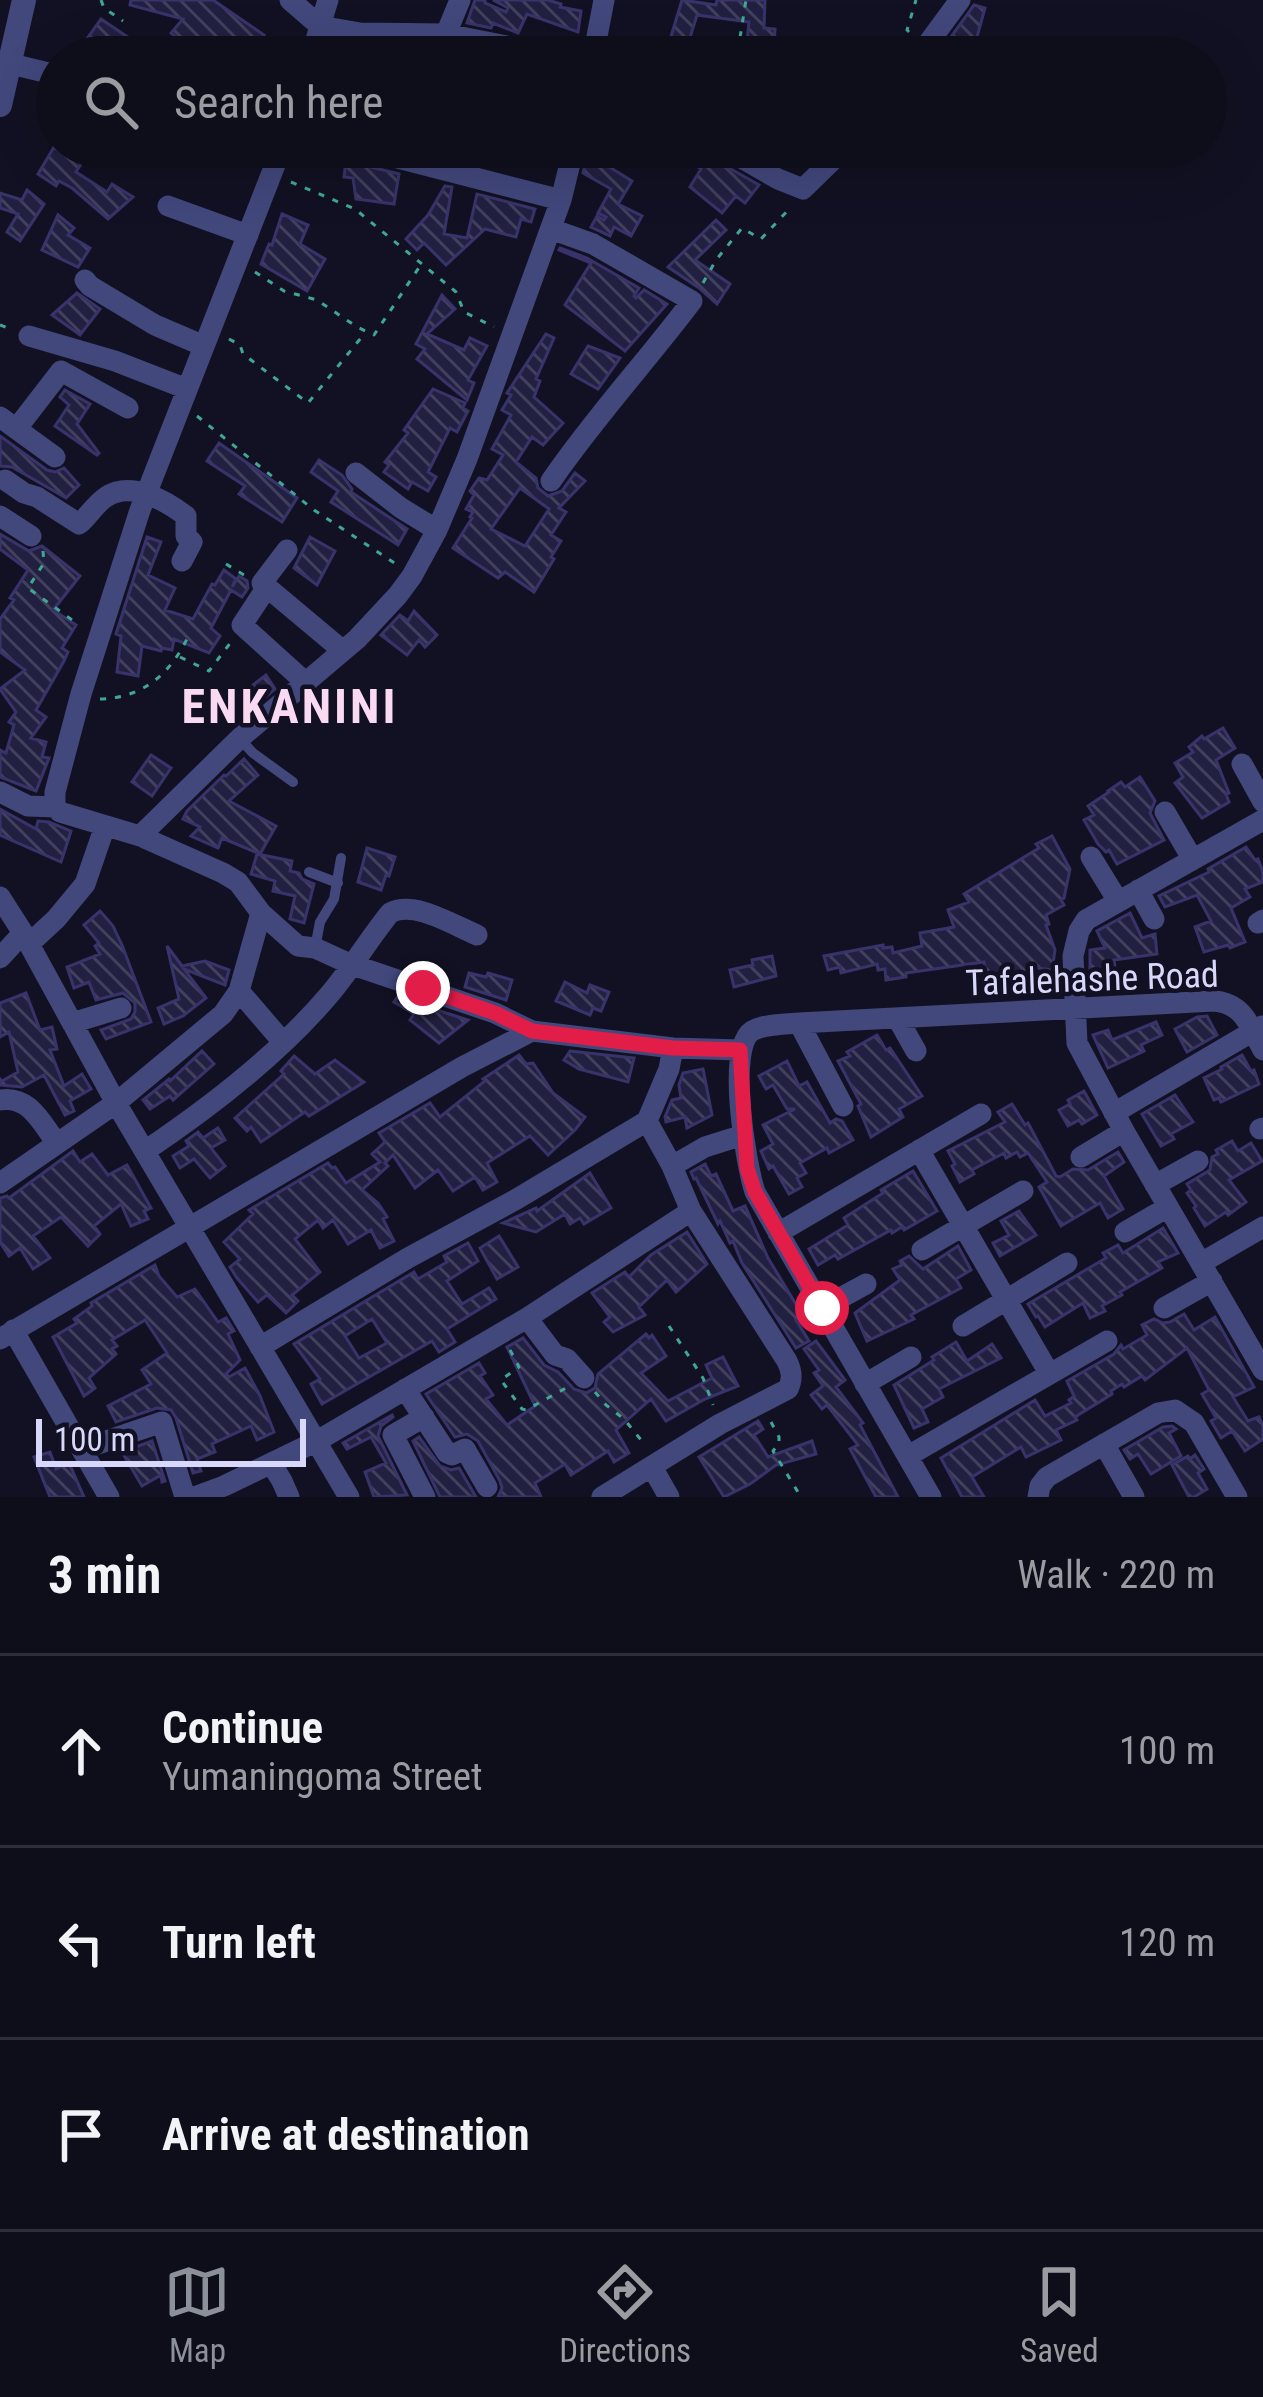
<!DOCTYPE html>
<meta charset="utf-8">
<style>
:root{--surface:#0e0d1a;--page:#1c1b27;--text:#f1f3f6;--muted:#9b9ca2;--line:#2e2d39;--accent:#8c9099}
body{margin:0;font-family:"Roboto Condensed",sans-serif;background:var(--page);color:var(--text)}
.scale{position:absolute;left:36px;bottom:30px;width:270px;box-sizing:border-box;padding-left:12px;border:6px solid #d8d8fa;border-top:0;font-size:33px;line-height:42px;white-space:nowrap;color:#d8d8fa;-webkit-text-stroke:9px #121123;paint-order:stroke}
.stop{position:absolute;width:36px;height:36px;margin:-27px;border:9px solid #e11d48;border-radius:50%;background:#fff}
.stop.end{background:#e11d48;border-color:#fff;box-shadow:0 3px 12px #0008}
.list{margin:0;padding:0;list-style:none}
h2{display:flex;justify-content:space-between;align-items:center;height:156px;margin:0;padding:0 48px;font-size:51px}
h2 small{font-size:39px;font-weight:400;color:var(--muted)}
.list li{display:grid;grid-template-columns:78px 1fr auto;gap:36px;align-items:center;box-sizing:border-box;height:192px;padding:0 48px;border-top:3px solid var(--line)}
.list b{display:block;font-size:45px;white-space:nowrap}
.list p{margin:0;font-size:39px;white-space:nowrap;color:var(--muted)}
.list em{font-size:39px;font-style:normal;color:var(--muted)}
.icon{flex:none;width:66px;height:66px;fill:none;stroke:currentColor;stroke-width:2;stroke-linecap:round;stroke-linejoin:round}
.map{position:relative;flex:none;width:1263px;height:1497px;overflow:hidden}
.search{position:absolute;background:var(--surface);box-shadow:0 12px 48px #0002;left:36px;right:36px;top:36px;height:132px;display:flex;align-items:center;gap:30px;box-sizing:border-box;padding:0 42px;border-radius:66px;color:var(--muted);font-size:45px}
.sheet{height:732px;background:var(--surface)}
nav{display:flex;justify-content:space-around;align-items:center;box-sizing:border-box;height:168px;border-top:3px solid var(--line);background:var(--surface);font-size:33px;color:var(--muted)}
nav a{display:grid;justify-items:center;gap:6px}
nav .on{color:var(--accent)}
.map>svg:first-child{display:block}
.building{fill:url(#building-back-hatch);stroke:#38346b;stroke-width:3;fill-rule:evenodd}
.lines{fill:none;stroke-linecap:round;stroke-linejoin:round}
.path{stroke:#3ea894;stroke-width:3;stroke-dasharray:6 9;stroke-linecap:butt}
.service{stroke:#42477c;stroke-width:10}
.minor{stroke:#42477c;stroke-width:21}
.tertiary{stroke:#42477c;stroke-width:24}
.route{stroke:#e11d48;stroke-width:15}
.labels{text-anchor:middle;stroke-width:9;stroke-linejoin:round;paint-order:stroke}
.street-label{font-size:36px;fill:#d8d8fa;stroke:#121123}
.district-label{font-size:48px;font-weight:bold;letter-spacing:3px;fill:#fadaf3;stroke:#121123}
</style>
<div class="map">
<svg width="1263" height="1497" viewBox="0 0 1263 1497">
<defs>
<pattern id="building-back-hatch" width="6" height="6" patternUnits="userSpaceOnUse" patternTransform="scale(3)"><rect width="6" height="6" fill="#222041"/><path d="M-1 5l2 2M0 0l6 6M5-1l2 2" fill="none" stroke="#41405d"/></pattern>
</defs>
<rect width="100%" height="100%" fill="#121123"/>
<!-- building -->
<path class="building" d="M131,0H213L264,35L247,57H201L171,33L183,19L130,5Z
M475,0H485V3L506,12L508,8L493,0H548L561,4L560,7L581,11L578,32L527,14L518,33L493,23L491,28L467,23Z
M682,0L716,5L717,0H765L764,28L775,29L774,45L747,42L749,22L697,15L684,57H670L672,44L669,43Z
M974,5L985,8L975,44L988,57H952L943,48Z
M101,19L141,46H103L100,57H74Z
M54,147L81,164L76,172L107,192L112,184L133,197L108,219L72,188L59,181L56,186L38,174Z
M705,151L715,160L759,185L745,203L736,196L722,213L690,187L701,169L697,166Z
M588,154L632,181L618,204L642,216L631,236L614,227L610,236L591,227L597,216L604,220L606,217L598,213L611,189L583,173Z
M346,161L399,174L394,204L356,199L353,178L344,177Z
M445,186L452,187L444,234L467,238L477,194L535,209L531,222L521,219L516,237L485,229L446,265L424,243L417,250L406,239L428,215Z
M27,190L44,204L20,241L7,232L18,214L0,208V193L22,200Z
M282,214L308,225L300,244L325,259L307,291L261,264L269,244L272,245Z
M58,215L74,228L68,235L90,248L78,267L42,250Z
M716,220L726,230L695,260L730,284L717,304L699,288L668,267Z
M560,248L587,258L639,288L634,296L636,298L644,290L667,304L625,351L565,305L591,263L559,250Z
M77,293L100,309L80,335L52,315Z
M442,295L455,309L427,334L464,350L470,338L487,346L468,380L474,383L467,400L417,359L425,349L416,344Z
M546,334L554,338L536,379L540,381L534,397L563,423L543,445L532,437L516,462L536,478L538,488L548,496L562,491L575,473L585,481L559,508L566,512L551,535L561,541L551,557L554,559L534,592L505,572L498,578L453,548L472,518L470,517L473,512L466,509L474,495L470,491L479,478L487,480L503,455L492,449L511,415L502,410L511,395L507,393ZM520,488L549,509L525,546L491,529Z
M588,346L620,358L598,389L571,374Z
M433,389L465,403L463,408L468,411L457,432L450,428L428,472L436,477L428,491L412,482L408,489L384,472L389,465L385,462L408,433L404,430Z
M65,390L90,404L77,424L99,453L97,455L55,426L69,405L60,397Z
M0,436L47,470L55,472L64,468L79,485L66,498L12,467L0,466Z
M219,443L297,498L282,522L239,494L245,486L207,461Z
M319,460L342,475L352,489L351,492L407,529L398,545L331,502L338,491L311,472Z
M0,534L29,551L42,546L80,576L53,610L76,625L62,648L68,652L64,661L36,710L46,717L31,738L46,742L42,757L49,758L36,791L0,777V750L6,753L14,725L9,722L16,712L0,689L25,670L0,652V619L14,600L10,598L28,570L0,549Z
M147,537L161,542L148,575L175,588L165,610L193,619L212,584L215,585L224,570L236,579L232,587L239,576L247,581L248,588L242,597L231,590L211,628L220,636L209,653L174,639L172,650L162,648L161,651L142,646L138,676L117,672L121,636L116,634Z
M310,537L335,551L317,585L294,568Z
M414,611L437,635L425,647L419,640L407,655L381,635L400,615L408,621Z
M266,675L275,689L245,714L232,701Z
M1223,728L1235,748L1216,760L1229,793L1226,794L1229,802L1202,818L1175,783L1183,777L1175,763L1193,752L1189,747L1202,736L1204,739Z
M151,755L171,768L152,796L132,782Z
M244,759L258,775L229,801L276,826L260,854L222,838L218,848L191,836L200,827L183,819L187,811L224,775L226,776Z
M1140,777L1155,801L1150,813L1164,840L1117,864L1109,850L1106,852L1098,844L1084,820L1094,815L1088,806L1109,792L1108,791L1121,782L1125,787Z
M0,809L36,829L38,821L49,822L71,831L61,862L0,835Z
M1052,836L1070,869L1064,898L1061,900L1064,905L1046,915L1049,924L1046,925L1055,950L1052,970L1031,967L1034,977L1002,986V978L987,981L984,962L906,973V977L886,980L885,969L878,970L877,964L841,973L840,967L828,970L824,956L883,945V948L892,947L893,953L922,946L920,933L954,927L948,910L969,902L964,894L1039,848L1036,844Z
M1246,847L1255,860L1258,859L1263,872V882L1245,889L1250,897L1231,908L1245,942L1230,948L1228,945L1204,952L1195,927L1211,921L1197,895L1165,907L1159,896L1209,872L1208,869Z
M367,848L395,857L389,876L386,875L381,890L358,882Z
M257,854L292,861L290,871L299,873L302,879L314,884L304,923L290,919L295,896L273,891L275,881L251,874Z
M100,911L113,926L122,945L151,1022L106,1039L101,1030L131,1019L135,1012V1003L123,993L96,1000L89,982L74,988L67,967L100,954L95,946L99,943L84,925Z
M1130,913L1142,938L1155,934L1157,954L1114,960L1115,968L1090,973V950L1105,948L1097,931Z
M167,946L182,966L205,961L229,970L225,985L184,969L206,998L183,1016L164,1024L158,1008L179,999Z
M772,956L776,976L734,987L730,970L753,965L752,960Z
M469,973L486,977L488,973L512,980L506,1000L465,987Z
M565,982L587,993L590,985L609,992L601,1011L593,1008L590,1015L556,1001Z
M26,993L40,1030L52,1027L57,1049L50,1050L64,1086L82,1074L91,1089L70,1101L74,1111L65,1115L44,1075L22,1087L0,1085V1079L2,1081L18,1072L9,1032L0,1037V1003Z
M398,996L446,1013L468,1020L439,1043L410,1020L414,1014L394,1002Z
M1207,1016L1217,1035L1187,1052L1175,1029L1197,1017Z
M1156,1022L1162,1035L1141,1045L1144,1051L1108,1068L1093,1035L1108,1030L1112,1040Z
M877,1035L886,1050L890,1048L922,1096L899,1109L903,1117L871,1137L858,1106L861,1104L838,1061L850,1056L847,1052Z
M202,1051L214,1064L173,1100L170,1096L150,1109L143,1100L169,1079L170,1081Z
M570,1051L634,1058L628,1082L579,1069L564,1060Z
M519,1055L526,1064L533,1063L553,1093L585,1117L575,1130L548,1155L530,1136L487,1163L497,1182L483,1190L475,1177L453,1191L438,1170L415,1188L393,1155L385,1163L388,1166L362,1190L378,1203L387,1217L383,1219L394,1241L380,1248L371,1230L348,1244L333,1220L323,1228L318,1220L295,1239L320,1272L292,1295L298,1301L286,1313L267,1295L258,1302L237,1278L230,1267L240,1259L224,1242L253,1214L249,1210L328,1163L332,1168L335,1167L346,1183L380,1162L372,1154L385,1142L379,1133L430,1103L440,1117L485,1081L483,1079Z
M1242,1055L1251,1071L1254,1070L1259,1084L1221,1102L1219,1098L1214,1100L1204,1078L1222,1069L1221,1067Z
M294,1056L315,1074L335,1060L364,1082L309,1116L305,1112L261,1142L251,1127L247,1131L235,1118L284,1074L281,1071Z
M787,1061L799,1086L807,1082L830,1123L836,1119L842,1121L853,1140L829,1153L827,1148L800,1163L806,1173L797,1178L802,1187L789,1194L773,1166L769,1169L761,1151L773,1144L763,1125L795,1109H787L773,1085L766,1089L759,1076Z
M703,1069L712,1115L687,1128L685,1117L666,1122L665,1117L672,1100L681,1098L679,1085L683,1073Z
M1084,1091L1097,1115L1082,1124L1079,1120L1068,1126L1059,1110L1070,1104L1068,1100Z
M1175,1095L1193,1122L1171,1134L1174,1139L1161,1146L1142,1114Z
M1012,1104L1025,1125L1028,1123L1056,1176L1060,1177L1073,1169L1088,1170L1118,1152L1124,1162L1104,1176L1123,1209L1108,1218L1100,1203L1061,1226L1039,1187L1047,1182L1028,1153L1020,1157L1017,1152L1006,1158L1004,1153L972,1170L974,1174L960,1182L952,1166L955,1164L948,1151L1005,1122L998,1112Z
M218,1128L225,1140L211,1148L225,1166L210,1178L194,1159L180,1168L173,1156L189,1146L186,1141L198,1132L203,1138Z
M1232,1141L1238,1151L1251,1143L1262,1161L1229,1180L1246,1202L1228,1215L1226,1212L1205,1226L1194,1208L1196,1206L1187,1193L1191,1190L1187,1184L1210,1170L1212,1157L1218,1154L1216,1150Z
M73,1151L80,1162L92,1154L108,1175L127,1165L151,1208L144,1211L148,1219L131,1226L121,1204L94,1226L100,1234L88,1246L61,1217L33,1236L50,1258L33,1269L20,1248L9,1256L0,1242V1198L7,1196L9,1198Z
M705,1164L711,1176L716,1174L733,1211L745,1206L768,1258L803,1316L796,1320L809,1341L796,1348L742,1263L733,1241L730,1243L720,1221L718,1224L696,1178L694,1179L691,1172Z
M913,1171L937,1211L904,1230L902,1227L892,1233L891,1230L838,1259L835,1255L818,1265L809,1249L848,1225L844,1218L883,1193L881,1190Z
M590,1173L611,1208L584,1224L580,1218L570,1224L565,1214L536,1232L503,1223L536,1208L537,1211Z
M1019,1211L1036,1235L1000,1256L993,1243L1009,1235L1001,1221Z
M1163,1228L1178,1253L1158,1262L1162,1268L1120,1292L1122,1295L1102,1306L1105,1311L1090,1318L1083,1303L1045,1327L1038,1316L1036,1317L1028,1304L1106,1258L1103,1253L1118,1245L1123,1253Z
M687,1232L707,1264L676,1292L667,1280L639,1307L645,1315L613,1332L604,1322L610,1317L592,1293L625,1272L629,1277L651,1255Z
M499,1236L518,1267L497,1279L480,1248Z
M468,1243L478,1261L447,1281L462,1304L489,1288L496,1299L447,1329L455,1342L439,1352L432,1341L322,1404L311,1384L320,1379L294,1344L414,1272L418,1279L447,1262L444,1256ZM372,1319L387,1343L359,1358L345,1336Z
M958,1246L971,1270L956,1279L961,1288L911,1315L914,1319L867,1341L855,1313L900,1280L893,1269L902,1265L900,1261L909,1256L923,1269Z
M155,1265L159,1276L177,1297L195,1289L218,1322L226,1318L234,1331L228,1334L240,1360L226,1374L229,1377L245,1368L260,1396L274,1432L257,1440L251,1426L212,1444L215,1452L197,1459L201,1471L193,1473L176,1418L171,1410L157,1408L116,1422L108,1406L151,1384L142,1370L167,1353L145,1320L112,1340L117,1346L112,1349L116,1354L89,1378L95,1388L84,1396L53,1337L77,1323L74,1319L92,1306L91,1303Z
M1184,1314L1194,1330L1215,1317L1254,1387L1233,1397L1248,1421L1259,1417L1263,1426V1439L1245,1451L1232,1431L1221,1438L1211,1421L1216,1418L1202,1394L1209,1390L1187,1348L1145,1380L1142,1376L1124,1387L1122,1384L1111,1391L1112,1394L1075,1417L1077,1420L1056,1430L1061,1440L1026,1457L1021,1447L972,1477L984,1497H962L941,1458L1035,1400L1045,1416L1071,1403L1069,1400L1074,1396L1067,1381L1114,1354L1121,1345L1123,1349L1147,1335L1142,1325L1154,1319L1163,1323L1170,1322Z
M646,1334L649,1338L652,1335L666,1356L641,1373L668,1401L712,1378L706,1365L723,1357L738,1386L705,1399L666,1421L651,1399L616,1430L629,1453L614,1462L608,1451L571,1475L565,1464L535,1483L541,1497H498L502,1488L500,1481L478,1441L467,1434L455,1437L426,1394L479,1363L485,1373L480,1376L493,1395L486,1399L507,1425L535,1406L507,1347L523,1338L544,1365L558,1372L574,1389L586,1393L595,1388L598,1374Z
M816,1341L845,1380L836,1387L863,1423L860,1425L898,1497H876L850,1449L858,1445L827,1405L822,1409L811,1395L823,1386L814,1373L819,1370L804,1349Z
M956,1342L967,1361L992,1344L1001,1358L939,1389L943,1397L922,1409L928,1422L914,1428L894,1385L934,1360L932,1357Z
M392,1415L393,1417L381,1426L378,1436L407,1495L374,1497L365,1472L386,1463L371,1437L347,1449L343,1443Z
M758,1421L763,1429L754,1435L768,1457L812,1441L816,1454L776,1465L750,1484L724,1497L699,1457Z
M1172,1426L1176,1429L1169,1433L1181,1456L1151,1474L1138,1454L1130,1459L1124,1450L1163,1427Z
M419,1437L440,1466L451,1470L459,1468L476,1497H440L413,1441Z
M152,1441L165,1481L162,1482L161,1475L142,1486L122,1452Z
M50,1452L56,1469L69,1463L84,1497H50L34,1457Z
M1195,1455L1204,1469L1198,1473L1207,1489L1194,1497H1189L1172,1465L1188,1456L1190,1459Z"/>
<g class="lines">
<!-- path -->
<path class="path" d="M101,0L104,8L123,21
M909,32L907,30L916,0
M720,57L739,44L746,0
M291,182L355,209L456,292L464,312L494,327
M255,272L284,291L317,300L357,327L374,335L420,266
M703,283L716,260L742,228L761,239L792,206
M0,325L10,329
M229,339L240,345L243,354L308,403L365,333
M197,416L314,510L396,564
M43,551L44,563L28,588L79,625
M226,564L244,575
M180,657L209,671L231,642
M100,699C143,698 170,674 188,637
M669,1326L703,1378L713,1405
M510,1350L519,1367L501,1380L522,1409L526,1410L566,1388
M595,1392L606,1405L624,1419L646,1446
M771,1422L779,1437V1444L773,1451L801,1497"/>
<!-- service -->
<path class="service" d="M240,739L253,753L293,782
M309,872L338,883
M315,948L320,922L334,899L341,858"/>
<!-- minor -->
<path class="minor" d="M290,0L320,26L311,57
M328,0L320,26L360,33L446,34L536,52L550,57
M442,57L446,34L460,0
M593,57L604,0
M918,57L960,0
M11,64L57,75
M282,147L140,510L81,694L55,792V807L60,812L140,836L223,873L238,882L261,913L298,946L315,948L350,964L495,1013L532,1031
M355,147L561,200L574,147
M722,147L778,179L803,189L846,147
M168,206L248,235
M551,229L593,244L692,301C646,362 594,418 551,481
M85,280L90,286L155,325L204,346
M29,336L115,361L187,389
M0,417L55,457
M17,428L61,371L128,408
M356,473L401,508L437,530
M5,480L24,493L37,497L79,524C88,517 95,504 106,497C131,480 166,501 186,516V536L192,542L182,561
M0,516L31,536
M287,550L262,583L342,650
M267,587L242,625L305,682
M1242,764L1263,802
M0,792L28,806L55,807
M1165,812L1193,860
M1263,820L1086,920L1079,931L1073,956L1077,1043L1124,1131L1263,1370
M140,836L240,738L357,639L398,595L412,576L437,530L467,459L561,200
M1091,857L1118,901
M1138,890L1154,919
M0,897L23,933L116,1103L349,1497
M1258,923L1263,920
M29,944L56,919L85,884L105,826
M0,958L23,933
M239,991L282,1041
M898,1019L916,1051
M72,1023L121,1008
M799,1023L843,1106
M0,1100C29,1095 41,1122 56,1142
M1114,1113L1262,1026
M1260,1129L1263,1128
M919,1150L1049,1373
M145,1151C209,1108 279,1054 329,995C351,969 369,939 390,913C414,900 453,925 477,935
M1081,1157L1124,1131
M672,1166L705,1147L743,1135
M0,1183L116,1103L223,1014L239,991L261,913
M1155,1185L1198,1161
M1125,1232L1168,1207
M778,1233L981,1114
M922,1250L1023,1191
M1201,1263L1263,1227
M822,1308L866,1284
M1164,1308L1212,1281
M527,1318L555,1355L567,1359L584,1378
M963,1326L1067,1263
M13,1330L109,1497
M0,1339L462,1067L532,1031L673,1048L740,1050
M260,1347L408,1258L515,1200L647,1121L669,1069L673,1048
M865,1384L911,1357
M405,1389L447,1453L452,1455L465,1449L487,1487
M424,1417L393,1435L425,1497
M1104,1444L1134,1497
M83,1449L162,1422L185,1497
M908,1456L1107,1341
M271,1463L282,1481L289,1497
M652,1467L669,1497
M194,1497L224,1486L317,1441L527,1318L691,1211
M602,1497L720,1424L788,1389C793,1379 792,1371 787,1361L691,1211L672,1166L647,1121
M931,1497L755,1192C746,1165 726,1048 752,1031C764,1024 785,1024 799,1023L1214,1001C1243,1003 1250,1026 1263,1050
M1038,1497L1040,1486L1047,1477L1158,1413L1175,1410L1194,1423L1237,1497"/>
<!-- tertiary -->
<path class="tertiary" d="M0,105L24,0"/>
</g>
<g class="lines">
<!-- route -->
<path class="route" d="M423,988L495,1013L532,1031L673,1048L740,1050L747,1168L755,1192L822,1308"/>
</g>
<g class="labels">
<!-- street labels -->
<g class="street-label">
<text transform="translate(1092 978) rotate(-2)" y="13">Tafalehashe Road</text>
</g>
<!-- district labels -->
<g class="district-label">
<text x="290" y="723">ENKANINI</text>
</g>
</g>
</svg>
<div class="scale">100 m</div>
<div class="stop" style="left:822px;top:1308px"></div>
<div class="stop end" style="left:423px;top:988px"></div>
<div class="search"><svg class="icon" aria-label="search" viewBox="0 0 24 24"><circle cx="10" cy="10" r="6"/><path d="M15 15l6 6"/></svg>Search here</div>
</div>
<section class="sheet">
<h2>3 min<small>Walk · 220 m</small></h2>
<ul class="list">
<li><svg class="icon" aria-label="ahead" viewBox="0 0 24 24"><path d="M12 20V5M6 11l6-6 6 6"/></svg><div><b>Continue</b><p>Yumaningoma Street</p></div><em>100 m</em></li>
<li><svg class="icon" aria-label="left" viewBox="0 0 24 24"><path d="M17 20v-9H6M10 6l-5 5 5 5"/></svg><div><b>Turn left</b></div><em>120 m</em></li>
<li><svg class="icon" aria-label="arrive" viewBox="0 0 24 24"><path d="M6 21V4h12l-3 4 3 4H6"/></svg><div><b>Arrive at destination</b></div></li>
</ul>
</section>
<nav>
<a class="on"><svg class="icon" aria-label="map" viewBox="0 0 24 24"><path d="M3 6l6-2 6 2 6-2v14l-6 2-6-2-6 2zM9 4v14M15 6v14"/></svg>Map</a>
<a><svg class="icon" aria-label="directions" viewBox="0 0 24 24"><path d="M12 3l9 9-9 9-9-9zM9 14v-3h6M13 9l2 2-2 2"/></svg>Directions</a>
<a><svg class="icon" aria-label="saved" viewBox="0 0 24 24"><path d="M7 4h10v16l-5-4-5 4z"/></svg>Saved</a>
</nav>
